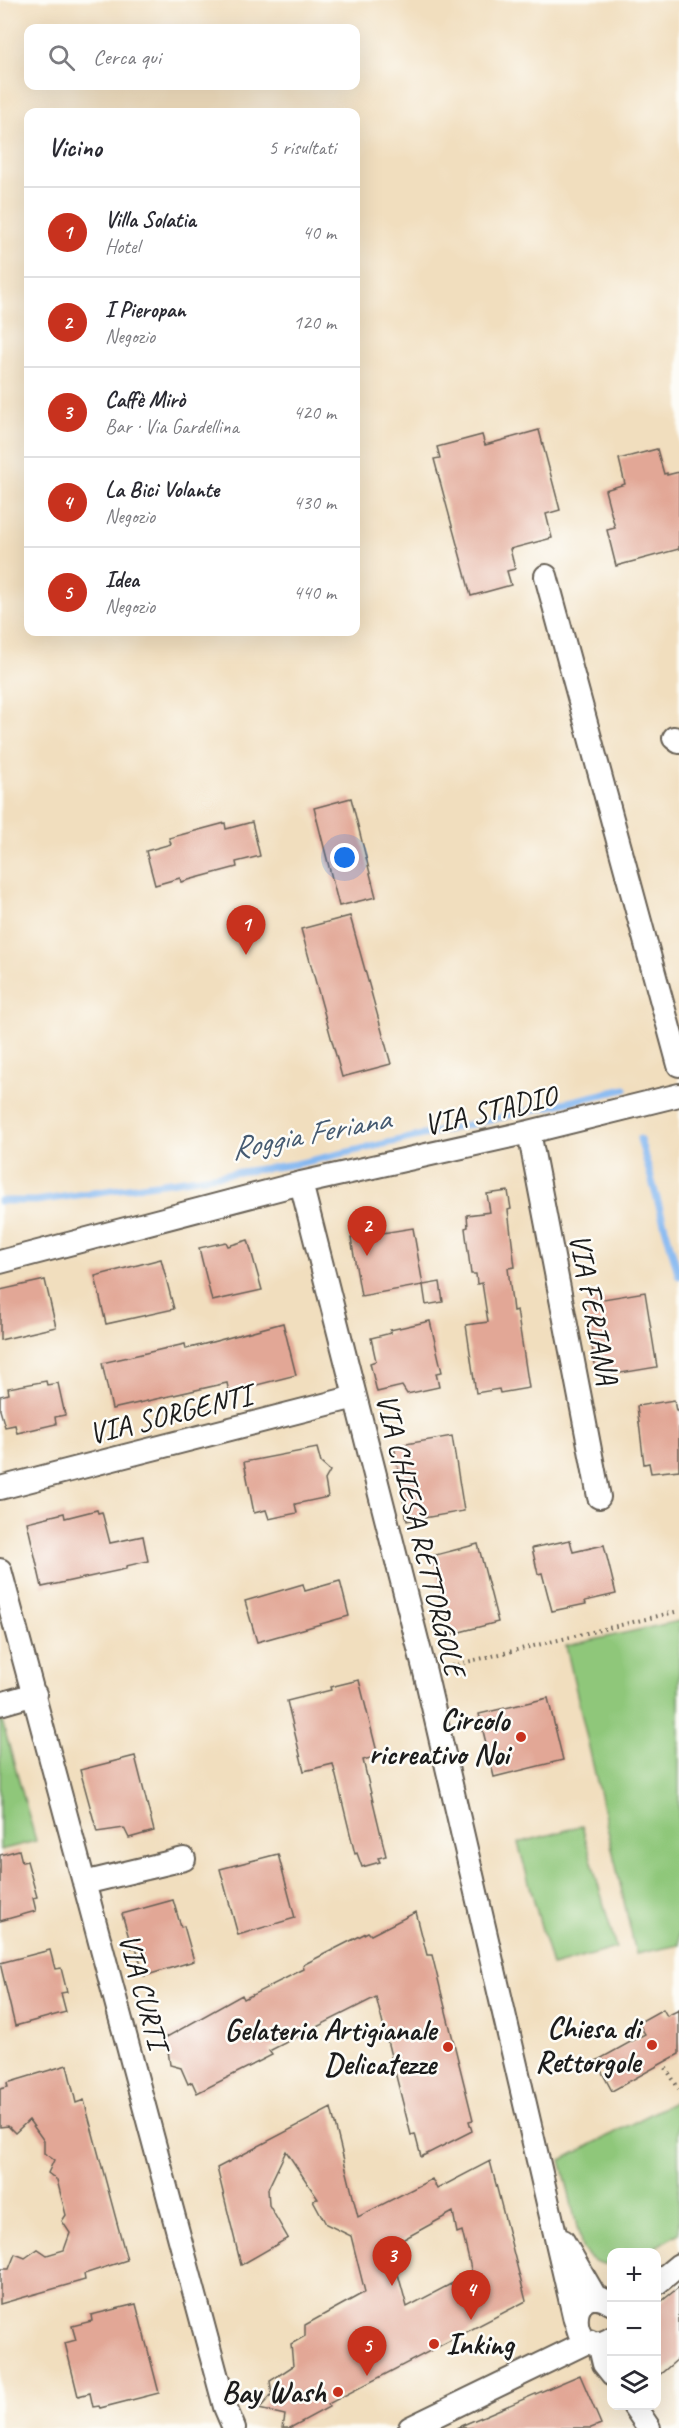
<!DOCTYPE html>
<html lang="it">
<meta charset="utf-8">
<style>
:root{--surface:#fff;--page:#f2f2f3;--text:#2b2b33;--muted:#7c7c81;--line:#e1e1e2;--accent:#c8321e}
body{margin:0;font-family:Caveat,sans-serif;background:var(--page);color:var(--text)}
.controls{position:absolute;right:18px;bottom:18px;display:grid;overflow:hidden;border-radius:12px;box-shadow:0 6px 24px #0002}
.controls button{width:54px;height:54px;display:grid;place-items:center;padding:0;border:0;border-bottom:2px solid var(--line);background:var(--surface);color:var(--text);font:30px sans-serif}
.you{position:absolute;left:345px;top:858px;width:21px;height:21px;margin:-15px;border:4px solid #fff;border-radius:50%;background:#1a73e8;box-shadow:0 0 0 9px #1a73e833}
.badge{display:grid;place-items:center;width:39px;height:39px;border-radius:50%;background:var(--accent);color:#fff;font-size:20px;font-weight:700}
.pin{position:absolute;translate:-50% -50px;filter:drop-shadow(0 2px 3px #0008)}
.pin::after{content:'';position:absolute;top:32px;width:21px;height:18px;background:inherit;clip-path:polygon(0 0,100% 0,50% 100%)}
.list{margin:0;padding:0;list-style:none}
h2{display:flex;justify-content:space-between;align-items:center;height:78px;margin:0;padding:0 24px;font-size:26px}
h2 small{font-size:20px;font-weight:400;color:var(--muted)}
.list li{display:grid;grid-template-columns:39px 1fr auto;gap:18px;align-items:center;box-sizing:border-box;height:90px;padding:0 24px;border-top:2px solid var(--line)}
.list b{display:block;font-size:22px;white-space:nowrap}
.list p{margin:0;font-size:20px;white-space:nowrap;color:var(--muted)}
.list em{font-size:20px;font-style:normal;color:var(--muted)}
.icon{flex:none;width:33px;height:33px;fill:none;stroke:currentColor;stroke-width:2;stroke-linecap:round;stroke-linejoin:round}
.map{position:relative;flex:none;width:679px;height:2428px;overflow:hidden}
.search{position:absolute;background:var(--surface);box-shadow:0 6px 24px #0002;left:24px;top:24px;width:336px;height:66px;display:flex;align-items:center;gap:15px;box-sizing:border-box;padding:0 21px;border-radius:12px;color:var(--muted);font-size:22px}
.panel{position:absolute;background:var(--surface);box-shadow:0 6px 24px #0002;left:24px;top:108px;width:336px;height:528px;border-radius:12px}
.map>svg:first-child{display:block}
.green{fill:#8fc77a;stroke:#56724b;stroke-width:1.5}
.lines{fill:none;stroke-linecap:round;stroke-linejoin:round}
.stream{stroke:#83b7f1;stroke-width:7}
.building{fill:#e2a796;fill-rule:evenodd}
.minor-casing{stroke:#676055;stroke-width:26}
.path{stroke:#676055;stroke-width:4;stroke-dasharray:1.5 4.5;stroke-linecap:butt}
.minor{stroke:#fff;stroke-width:22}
.poi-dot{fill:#c8321e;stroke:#fdfcf7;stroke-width:2}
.labels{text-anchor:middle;stroke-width:5;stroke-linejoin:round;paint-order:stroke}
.street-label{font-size:30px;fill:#1c1c1c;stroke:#fdfcf7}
.poi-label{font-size:30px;font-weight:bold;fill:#1c1c1c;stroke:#fdfcf7;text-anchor:end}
.water-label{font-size:32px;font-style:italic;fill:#455a71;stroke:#fdfcf7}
</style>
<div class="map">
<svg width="679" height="2428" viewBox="0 0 679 2428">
<rect width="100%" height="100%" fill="#fdfcf7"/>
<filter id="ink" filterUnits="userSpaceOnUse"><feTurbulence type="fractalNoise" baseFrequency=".0167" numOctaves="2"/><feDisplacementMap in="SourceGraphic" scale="12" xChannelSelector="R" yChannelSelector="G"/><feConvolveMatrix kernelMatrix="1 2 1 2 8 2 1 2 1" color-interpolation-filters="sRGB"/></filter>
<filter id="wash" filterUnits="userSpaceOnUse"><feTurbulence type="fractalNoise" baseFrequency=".008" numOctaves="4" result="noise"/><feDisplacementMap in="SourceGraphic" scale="24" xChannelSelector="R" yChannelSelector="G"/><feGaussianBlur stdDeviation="1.35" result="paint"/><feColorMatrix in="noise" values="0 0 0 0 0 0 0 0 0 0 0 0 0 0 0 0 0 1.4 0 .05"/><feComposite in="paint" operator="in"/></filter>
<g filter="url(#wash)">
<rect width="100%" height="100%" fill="#f1debe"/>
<!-- green -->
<path class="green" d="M679,1621V1945L636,1954L566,1646Z
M1,1717L36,1841L0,1850V1718Z
M582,1826L616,1948L552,1966L518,1843Z
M678,2100L679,2233L647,2252H612L611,2265C597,2264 590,2260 582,2248L561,2160Z"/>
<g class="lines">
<!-- stream -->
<path class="stream" d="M640,1139L679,1276
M0,1201H36L296,1164L625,1089"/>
</g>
<g id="blocks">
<!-- building -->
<path class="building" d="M539,430L560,510L546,514L552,538L510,549L515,569L507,571L511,585L471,596L434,459L440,458L437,447L482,435L485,445Z
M657,449L664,474L667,473V475L679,472V549L616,566L607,530L615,528L605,490L625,484L619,459Z
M351,798L376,897L339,906L314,808Z
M252,822L260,856L236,862L237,867L181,882L180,878L155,885L146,851L171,844L169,838L225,823L226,829Z
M350,916L391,1064L342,1077L301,929Z
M508,1191L511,1209L508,1210L515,1267L508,1268L513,1311L517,1310L529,1388L500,1393L499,1389L476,1393L466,1325L488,1322L482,1283L477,1284L476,1274H471L465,1228L468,1227L467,1215L490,1212L487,1194Z
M413,1228L423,1285L361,1296L351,1238Z
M248,1240L262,1290L212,1301L199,1248L226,1242L228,1246Z
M161,1259L174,1309L106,1324L95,1276Z
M45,1280L56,1327L0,1340V1290Z
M440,1282L443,1302L426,1305L423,1285Z
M645,1292L657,1367L597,1377L585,1302Z
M430,1321L442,1372L436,1373L439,1387L407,1394L402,1386L377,1392L370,1363L376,1361L371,1338L391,1333L390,1330Z
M283,1323L296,1375L229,1392L227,1383L112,1409L102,1363L185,1344L186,1349Z
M46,1381L47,1385L58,1383L65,1415L55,1417L56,1424L17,1433L15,1425L5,1427L0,1410V1396L9,1394L8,1388Z
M674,1400L676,1411H679V1470L651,1473L649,1463L644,1464L637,1406Z
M452,1436L464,1511L407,1521L394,1446Z
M317,1448L321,1463L330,1471L325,1480L328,1497L295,1504L297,1513L269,1519L266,1510L254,1513L244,1462Z
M97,1510L98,1513L102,1512L110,1543L143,1536L148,1561L126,1566V1569L42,1587L27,1522L64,1513L65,1518Z
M570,1540L573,1552L604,1545L616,1594L585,1601L586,1604L552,1611L542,1573L538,1574L532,1548Z
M478,1544L498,1622L452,1634L432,1556Z
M340,1581L349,1616L257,1642L245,1601L303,1584L305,1591Z
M359,1680L378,1756L363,1760L386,1856L378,1858L380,1862L362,1867L357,1853L355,1854L333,1764L304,1771L287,1701L331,1690L330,1687Z
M548,1698L563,1760L494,1777L479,1714Z
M135,1756L154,1831L129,1838L124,1828L97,1832L80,1770Z
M19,1850L22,1862L27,1861L37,1897L33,1898L36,1911L0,1921V1855Z
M278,1854L295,1918L238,1935L220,1869Z
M173,1900L181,1927L184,1926L194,1961L144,1976L136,1947L132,1948L122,1914Z
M416,1912L427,1955H432L473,2120L469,2121L472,2131L421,2157L415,2134L411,2135L376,1997L269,2051L272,2055L197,2093L192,2082L188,2084L181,2068L170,2065L168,2050L163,2039L242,1995L244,1999L304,1969L303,1965L368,1932L371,1935Z
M50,1950L55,1969L61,1968L67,1992L61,1993L66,2012L15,2026L0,1963Z
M663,2009L667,2016L679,2010V2054L612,2091L596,2061L645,2034L638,2023Z
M67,2065L76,2103L84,2100L127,2260L84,2274L85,2280L0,2304V2269H9L15,2254L25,2258L38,2249L47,2255L64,2250L70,2233L62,2221L66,2215L57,2180L48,2173L54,2160L44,2153V2141L29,2120L15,2133L8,2126L0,2127V2089L8,2087L7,2083Z
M331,2108L358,2217L432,2179L437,2189L490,2161L526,2301L328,2404L329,2407L290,2428H283L285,2415L259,2409L272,2394L270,2381L293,2366L291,2344L305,2336V2325L365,2292L351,2236L326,2224L313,2200L318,2199L286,2151L268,2189L269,2205L288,2238L241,2265L217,2168ZM453,2212L457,2233L462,2231L472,2273L407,2307L398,2274L408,2252L393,2245Z
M679,2287V2358L657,2377V2305Z
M136,2304L159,2393L100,2408L99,2406L93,2407L90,2393L78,2396L65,2343L76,2340L72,2326L92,2321L91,2315Z
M580,2375L601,2424L591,2428H456Z"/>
</g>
</g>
<g filter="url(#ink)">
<use href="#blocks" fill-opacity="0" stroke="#676055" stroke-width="1.5"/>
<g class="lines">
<defs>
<path id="minor" d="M546,576L679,1065
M674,738L679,742
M529,1132L599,1497
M301,1183L425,1672L575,2320
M0,1262L301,1183L529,1132L679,1095
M0,1488L355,1397
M0,1570L225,2407L234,2428
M0,1704L35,1694
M84,1883L184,1859
M563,2241L596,2298
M656,2284L679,2265
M612,2304C564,2274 566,2367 612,2338
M599,2343L604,2364L612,2374
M634,2406L649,2428
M410,2428L589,2341"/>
</defs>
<!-- minor casing -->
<use href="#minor" class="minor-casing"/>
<!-- path -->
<path class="path" d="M446,1667L679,1611
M666,2068L679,2089"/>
<!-- minor -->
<use href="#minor" class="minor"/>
</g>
</g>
<!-- markers -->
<g class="poi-dot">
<circle cx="521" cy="1737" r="6"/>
<circle cx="652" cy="2045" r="6"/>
<circle cx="448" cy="2047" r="6"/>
<circle cx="434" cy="2344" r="6"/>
<circle cx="338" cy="2392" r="6"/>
</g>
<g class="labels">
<!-- street labels -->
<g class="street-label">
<text transform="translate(490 1110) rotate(-13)" y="10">VIA STADIO</text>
<text transform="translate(594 1309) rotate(79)" y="10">VIA FERIANA</text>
<text transform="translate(170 1414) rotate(-14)" y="10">VIA SORGENTI</text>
<text transform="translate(421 1535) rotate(76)" y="10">VIA CHIESA RETTORGOLE</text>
<text transform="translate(144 1991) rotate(75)" y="10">VIA CURTI</text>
</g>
<!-- poi labels -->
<g class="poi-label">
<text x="509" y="1730">Circolo<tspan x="509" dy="34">ricreativo Noi</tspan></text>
<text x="640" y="2038">Chiesa di<tspan x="640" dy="34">Rettorgole</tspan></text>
<text x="436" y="2040">Gelateria Artigianale<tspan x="436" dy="34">Delicatezze</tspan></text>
<text x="446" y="2354" text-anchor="start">Inking</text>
<text x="326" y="2402">Bay Wash</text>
</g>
<!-- water labels -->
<g class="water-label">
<text transform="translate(310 1133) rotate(-11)" y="11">Roggia Feriana</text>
</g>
</g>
</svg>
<div class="controls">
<button>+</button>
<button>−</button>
<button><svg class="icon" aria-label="layers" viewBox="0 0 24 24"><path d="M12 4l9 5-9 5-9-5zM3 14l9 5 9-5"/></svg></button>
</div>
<div class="you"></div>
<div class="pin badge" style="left:246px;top:955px">1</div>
<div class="pin badge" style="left:367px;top:1256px">2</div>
<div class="pin badge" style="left:392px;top:2286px">3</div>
<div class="pin badge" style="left:471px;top:2320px">4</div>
<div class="pin badge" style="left:367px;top:2376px">5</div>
<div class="search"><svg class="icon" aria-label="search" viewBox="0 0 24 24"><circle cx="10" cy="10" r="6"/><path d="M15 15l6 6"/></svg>Cerca qui</div>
<section class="panel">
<h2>Vicino<small>5 risultati</small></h2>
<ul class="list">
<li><span class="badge">1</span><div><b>Villa Solatia</b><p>Hotel</p></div><em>40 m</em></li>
<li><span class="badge">2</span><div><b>I Pieropan</b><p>Negozio</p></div><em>120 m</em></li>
<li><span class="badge">3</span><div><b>Caffè Mirò</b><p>Bar · Via Gardellina</p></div><em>420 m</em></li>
<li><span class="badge">4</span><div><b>La Bici Volante</b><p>Negozio</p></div><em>430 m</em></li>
<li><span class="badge">5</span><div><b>Idea</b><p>Negozio</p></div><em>440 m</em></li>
</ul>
</section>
</div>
